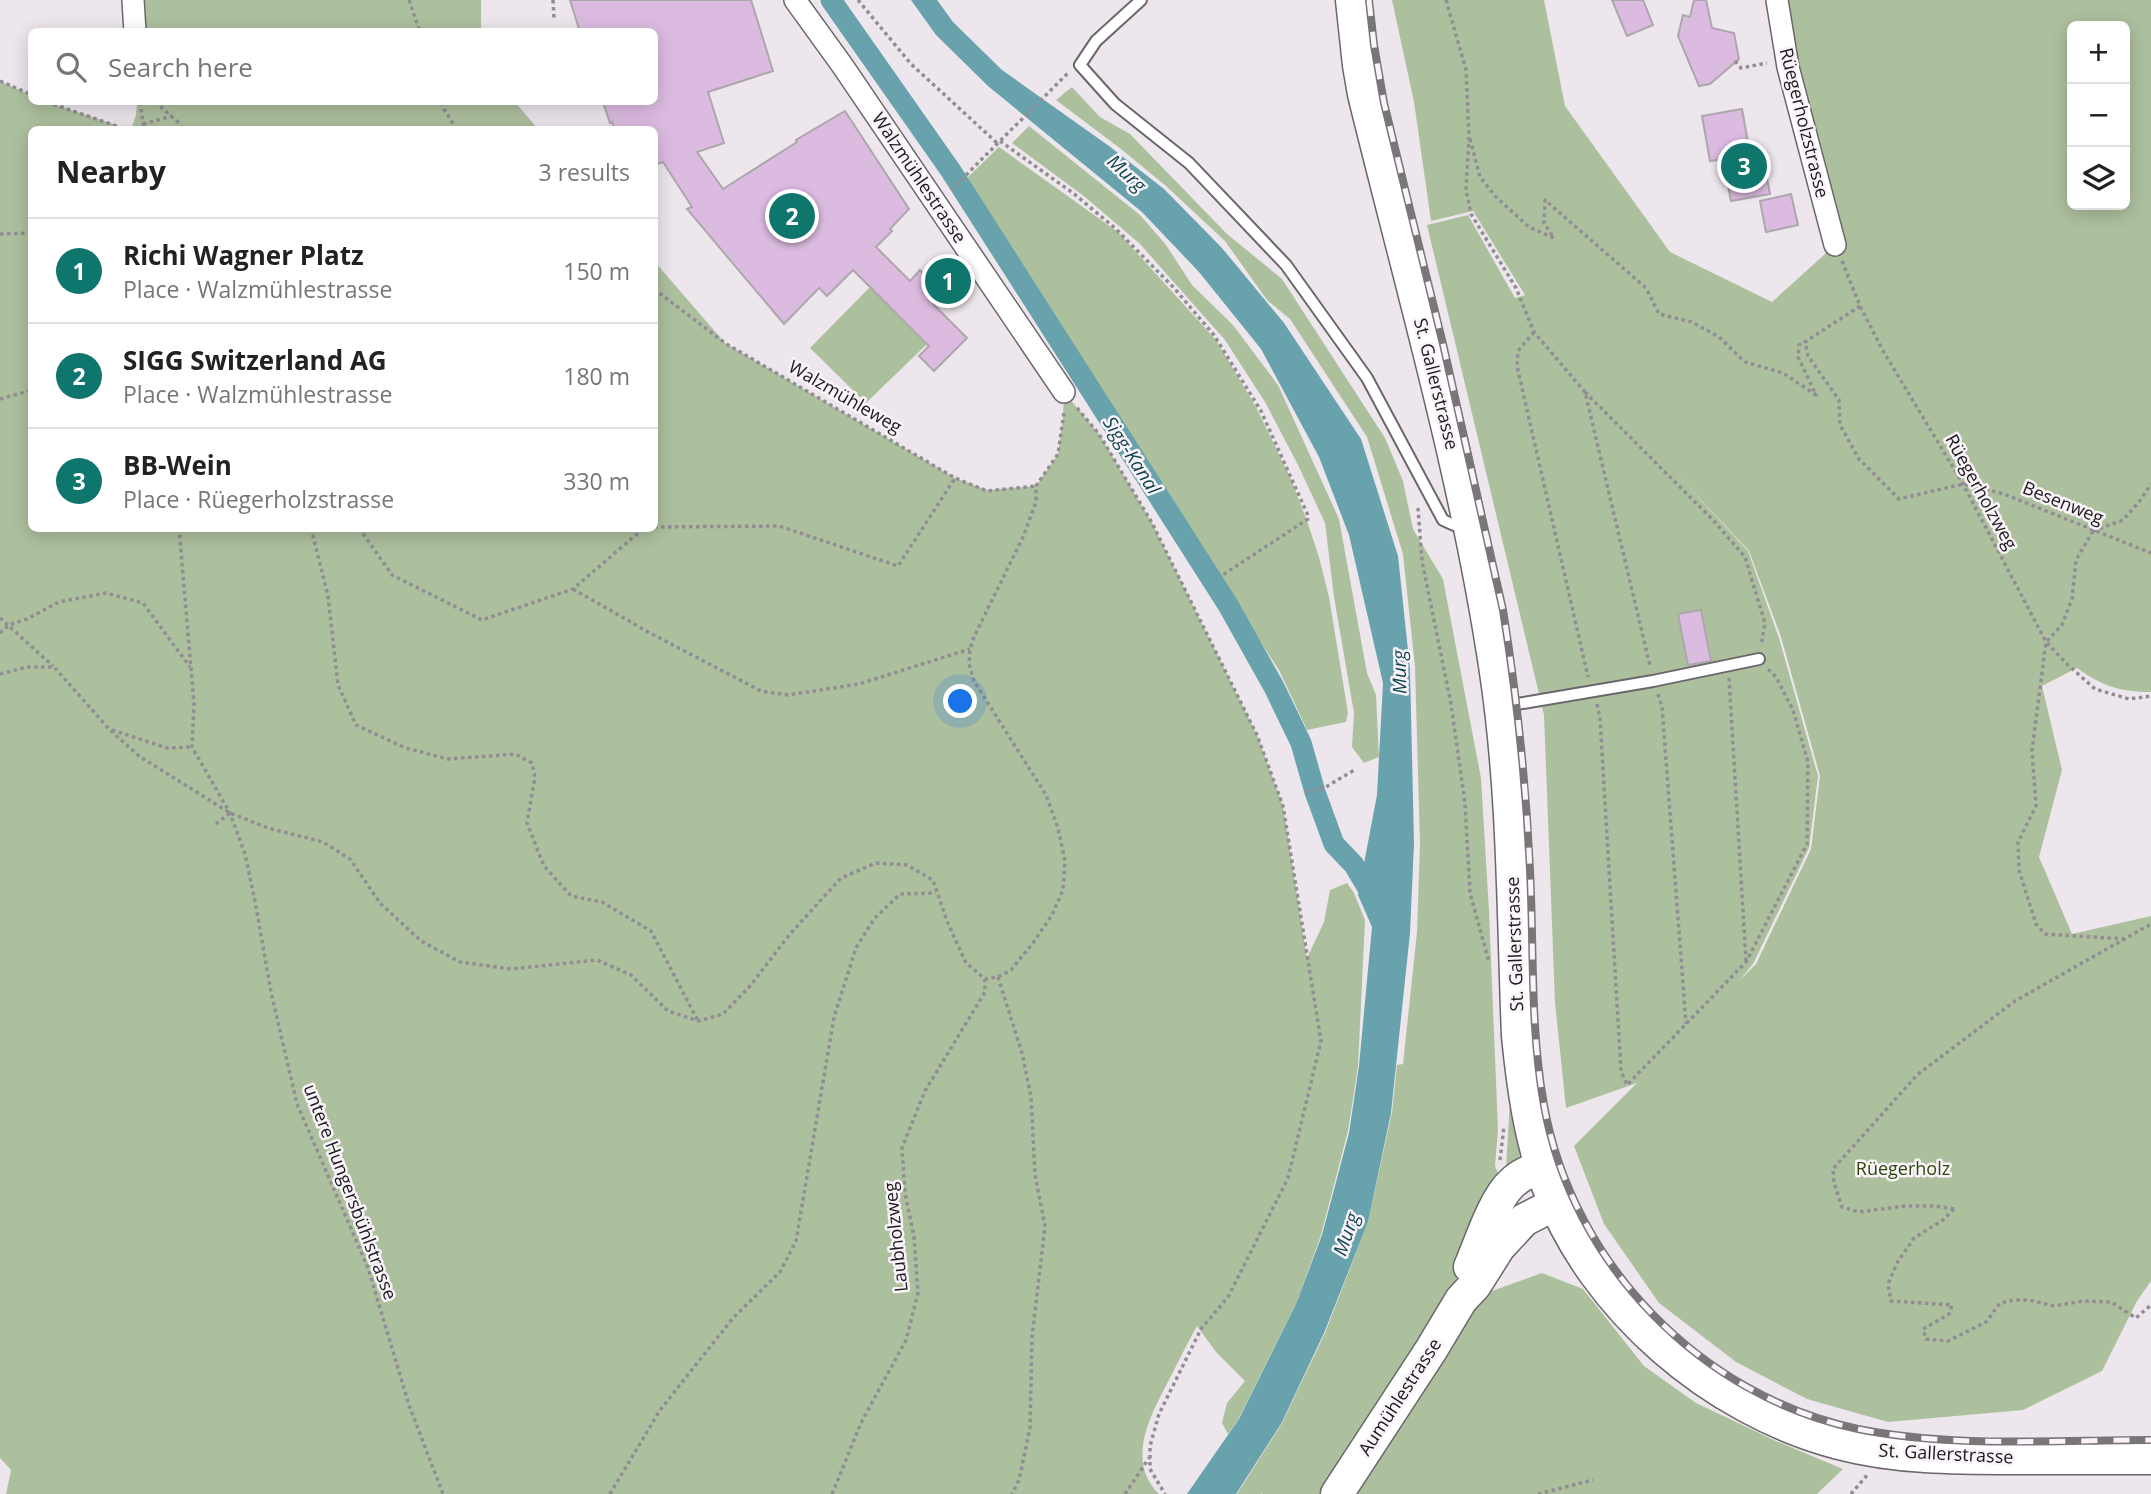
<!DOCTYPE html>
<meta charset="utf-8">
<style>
:root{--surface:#fff;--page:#f6f6f6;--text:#222;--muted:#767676;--line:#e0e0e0;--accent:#0f766e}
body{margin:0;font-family:"Open Sans",sans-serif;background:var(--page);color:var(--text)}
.controls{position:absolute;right:21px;top:21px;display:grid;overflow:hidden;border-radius:10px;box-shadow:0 4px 18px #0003}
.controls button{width:63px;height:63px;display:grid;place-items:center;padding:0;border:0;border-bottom:2px solid var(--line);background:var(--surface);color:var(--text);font:35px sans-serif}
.you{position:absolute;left:961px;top:702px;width:24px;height:24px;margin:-18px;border:5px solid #fff;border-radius:50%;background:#1a73e8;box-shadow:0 0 0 10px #1a73e833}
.badge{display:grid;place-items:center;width:46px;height:46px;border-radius:50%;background:var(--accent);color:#fff;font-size:23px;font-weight:700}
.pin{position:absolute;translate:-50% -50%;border:4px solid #fff;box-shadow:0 2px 7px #0006}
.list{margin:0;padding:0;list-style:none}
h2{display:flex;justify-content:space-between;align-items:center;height:91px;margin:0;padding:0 28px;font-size:30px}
h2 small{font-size:23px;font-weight:400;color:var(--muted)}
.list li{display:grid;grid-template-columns:46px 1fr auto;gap:21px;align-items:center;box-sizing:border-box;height:105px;padding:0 28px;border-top:2px solid var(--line)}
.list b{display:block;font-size:26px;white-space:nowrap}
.list p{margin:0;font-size:23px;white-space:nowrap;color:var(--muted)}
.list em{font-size:23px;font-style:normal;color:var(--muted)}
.icon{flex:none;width:38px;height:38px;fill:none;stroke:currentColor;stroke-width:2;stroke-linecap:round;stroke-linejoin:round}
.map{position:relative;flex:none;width:2151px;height:1494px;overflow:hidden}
.search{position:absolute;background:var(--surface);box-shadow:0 4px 18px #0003;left:28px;top:28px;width:630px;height:77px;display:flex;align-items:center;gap:18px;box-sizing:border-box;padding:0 24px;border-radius:10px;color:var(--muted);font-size:26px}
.panel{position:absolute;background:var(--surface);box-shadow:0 4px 18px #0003;left:28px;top:126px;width:630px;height:406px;border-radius:10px}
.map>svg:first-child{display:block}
.green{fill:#adc09e;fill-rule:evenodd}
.water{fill:#68a2ad}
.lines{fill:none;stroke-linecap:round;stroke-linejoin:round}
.canal{stroke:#68a2ad;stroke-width:21}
.building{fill:#dcbbe0;stroke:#ada7ad;stroke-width:2}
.lane-casing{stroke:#6b666b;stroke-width:14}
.street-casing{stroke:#6b666b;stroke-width:24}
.secondary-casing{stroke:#6b666b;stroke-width:35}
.path{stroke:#928d92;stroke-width:3.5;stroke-dasharray:3.5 3.5;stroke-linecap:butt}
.lane{stroke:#fff;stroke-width:10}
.street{stroke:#fff;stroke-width:21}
.secondary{stroke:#fff;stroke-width:32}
.rail-casing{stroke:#797579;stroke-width:8}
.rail{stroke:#faf4fa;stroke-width:5;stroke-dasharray:16;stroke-linecap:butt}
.labels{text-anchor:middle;stroke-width:5;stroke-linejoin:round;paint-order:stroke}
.street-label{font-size:18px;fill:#1a181a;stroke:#faf4fa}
.park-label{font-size:18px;fill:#2b480b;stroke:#faf4fa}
.water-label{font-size:19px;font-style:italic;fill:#0d434c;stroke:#faf4fa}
</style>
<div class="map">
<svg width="2151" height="1494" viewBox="0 0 2151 1494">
<rect width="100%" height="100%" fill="#ede7ed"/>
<!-- green -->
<path class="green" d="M133,0H481V31H135Z
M1392,0H1544L1565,106L1670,252L1772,302L1835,245L1777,0H2151V692C2120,692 2102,686 2077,668L2042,686L2062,770L2039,857L2072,934L2151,916V1281L2137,1301L2102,1371L2023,1410L1888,1422L1807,1399L1736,1362L1659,1303L1604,1224L1574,1146L1637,1083L1566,1108L1555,1003L1544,715L1427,225L1468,215L1515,298L1525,295L1473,211L1431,221L1414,102ZM2072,26H2125V205H2072ZM1668,465L1749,551L1781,637L1820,776L1811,849L1756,964L1739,981L1753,964L1809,848L1818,776L1779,638L1748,551Z
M0,81L31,95L32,102H47L128,129L32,130V528H654L655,262L725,343L955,478L987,490L1036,486L1058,454L1063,419L1064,392L1099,434L1152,523L1257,735L1283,806L1307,958L1324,922L1330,890L1347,883L1354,893L1365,920L1358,1067L1348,1131L1321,1235L1296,1304L1238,1420L1228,1434L1222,1423L1227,1403L1245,1381L1216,1352L1197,1326C1187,1344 1178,1362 1169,1380C1151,1414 1125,1461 1159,1494H6L11,1470L0,1458Z
M1072,87L1100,117L1130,134L1227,234L1282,279L1385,438L1403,481L1413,529L1443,579L1481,778L1489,911L1498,1130L1495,1166L1501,1180L1434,1327L1326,1494H1262V1492L1261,1494H1237L1281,1425L1325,1333L1368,1222L1392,1112L1397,1065L1403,1064L1417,932L1420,844L1415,667L1403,554L1367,437L1290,319L1267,300L1225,241L1166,186L1121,149L1056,100Z
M137,102H515L538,129H131L136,115Z
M1029,126L1140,215L1166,245L1192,285L1233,325L1278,385L1339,519L1367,673L1376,695L1379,757L1364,763L1352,747L1354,713L1334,597L1325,523L1298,465L1265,402L1225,340L1140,244L1085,197L1012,143Z
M999,147L1118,232L1216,340L1256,407L1291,479L1307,521L1319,557L1329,597L1348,713L1346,722L1307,730L1280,672L966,179Z
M870,287L927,344L866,403L810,348Z
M1511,1082L1522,1151L1517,1161L1506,1169Z
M1542,1273L1583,1289L1644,1366L1696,1403L1776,1441L1843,1469L1817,1494H1348L1478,1296Z"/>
<!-- water -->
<path class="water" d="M911,0H937L953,22L1002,70L1109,146L1164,189L1222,248L1284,323L1361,439L1398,556L1410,669L1414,843L1410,933L1391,1113L1368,1222L1324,1333L1281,1424L1236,1494H1187L1239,1419L1296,1304L1322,1235L1349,1133L1359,1066L1372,927L1358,895L1377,795L1383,683L1349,535L1319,457L1261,349L1199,272L1142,212L988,86L936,35Z"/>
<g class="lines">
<!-- canal -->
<path class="canal" d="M831,0L951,171L1228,605L1274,687L1301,743L1315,792L1334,844L1354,865L1376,902"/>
</g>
<!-- building -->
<path class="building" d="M570,0H751L773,71L708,92L724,143L697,152L723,189L797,142L796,140L845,111L909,209L890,229L892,231L876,247L910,281L920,270L943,293L933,304L967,338L934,371L919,356L929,346L853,270L827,296L819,288L784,324L687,209L692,207L663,162L654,165V130H615L612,122L610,123L603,102H654V32H580Z
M1612,0H1643L1653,25L1627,36Z
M1694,0H1706L1712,28L1734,33L1739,59L1710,84L1699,86L1678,36L1683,15L1690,17Z
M1742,109L1750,154L1762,152L1770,194L1731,201L1723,159L1710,161L1702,116Z
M1791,194L1798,225L1766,232L1760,201Z
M1701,610L1711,661L1688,665L1678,614Z"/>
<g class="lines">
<defs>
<path id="lane" d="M1141,0L1096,41L1080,65L1115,104L1189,163L1286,265L1367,378L1443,520L1454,525L1466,523
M1503,704H1517L1653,681L1759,659"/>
<path id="street" d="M133,0L135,32
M795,0L842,65L1064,392
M1777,0L1788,67L1835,245"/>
<path id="secondary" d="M1352,0L1359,65L1364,94C1411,286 1467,477 1496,672C1514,792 1513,914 1518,1036C1523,1086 1530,1138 1548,1186C1594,1309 1713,1410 1839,1443C1896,1458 1955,1458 2013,1458C2059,1458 2105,1458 2151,1458
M1470,1267C1480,1244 1494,1199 1512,1183C1520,1175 1530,1171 1541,1167
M1337,1494L1431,1350L1461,1300L1475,1285L1499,1247L1524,1220L1555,1204"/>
</defs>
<!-- lane casing -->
<use href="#lane" class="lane-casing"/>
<!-- street casing -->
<use href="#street" class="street-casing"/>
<!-- secondary casing -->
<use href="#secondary" class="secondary-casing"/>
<!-- path -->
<path class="path" d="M409,0L420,32
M553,0L554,18
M858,0L911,64L997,143
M1446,0L1466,70L1469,135L1466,190L1471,214L1516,288L1534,332L1585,392L1650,666
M1735,61L1741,68L1767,63
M0,81L32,95
M47,102L128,130
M140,102L144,130
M155,102L179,123L183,130
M442,102L444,109L457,130
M143,124L172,116
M1470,139L1480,177L1496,197L1529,227L1554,238L1544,223L1545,200L1646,288L1659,314L1692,322L1719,337L1745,362L1783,373L1816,395L1798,357L1799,345L1805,342
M1000,141L1073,193L1115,228L1174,288L1214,335L1261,411L1307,513L1308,519L1221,576
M951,190L1069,72
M0,234L32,233
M1842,261L1860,306L1882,349L1963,484L2046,642L2067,664L2095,689L2129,699L2151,696
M654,289L725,343L955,478L987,491L1036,486
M1860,306L1805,342L1808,356L1839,400L1840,425L1859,459L1899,499L1963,484L2004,494L2151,553
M1534,332L1518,351L1517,366L1588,677
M1585,392L1713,520L1745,557L1765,623L1761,646
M0,399L32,390
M1077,408L1099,434L1152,523L1257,735L1283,806L1321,1041L1288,1178L1228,1297L1201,1329L1159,1414L1150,1446V1469L1165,1494
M1418,508L1422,561L1451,704L1465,803L1470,893L1489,962
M654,527L779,526L898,566L955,478
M179,528L194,704L192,747L230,813L245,854L255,901L271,992L297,1104L368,1268L409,1405L443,1494
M311,528L328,596L338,685L356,725L406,748L448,759L515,754L532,763L535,777L527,823L544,866L571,896L602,902L651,931L698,1021
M359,528L392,575L482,620L573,589L644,528
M2093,531L2076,560L2072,599L2062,625L2046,642L2032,750L2036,806L2018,842L2019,870L2036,924L2045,934L2125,939
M2093,531L2123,520L2139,502L2151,484
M573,589L650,633L761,691L788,695L859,684L970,649
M0,618L53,666
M0,633L9,625L27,619L59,602L106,593L143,603L190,667
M0,674L27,667H54L110,730L139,756L230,813L268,828L323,842L350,859L380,903L421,941L460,962L511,969L597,960L631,975L668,1011L698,1021L723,1014L750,986L790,934L841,878L876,863L907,865L933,880L947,921L966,963L985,979L998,977L1011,970L1033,943L1052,915L1063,890L1065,861L1058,828L1046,795L974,681L969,664L970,649L974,637L1023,537L1036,502V486L1058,454L1064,412
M1729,678L1746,961
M1658,694L1662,707L1686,1024
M1597,704L1600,718L1621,1071L1627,1085L1746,962L1807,844L1808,762L1793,710L1776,677L1767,668
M112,730L167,748L192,747
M1306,792L1324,788L1356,769
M216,824L230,813
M998,977L1022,1053L1031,1097L1035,1175L1045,1226L1032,1337L1030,1428L1019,1480L1012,1494
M1500,1160L1504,1126
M1954,1209L1935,1206H1905L1859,1212L1842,1207L1834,1183L1833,1169L1917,1075L2015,1001L2151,924
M1954,1209L1943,1220L1914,1238L1897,1263L1888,1284L1891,1301L1952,1305L1949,1314L1923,1329L1926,1339L1948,1341L1986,1322L2000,1303L2014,1300H2029L2054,1306L2083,1301L2111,1302L2136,1318L2151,1305
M610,1494L660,1410L733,1318L780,1272L796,1241L834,1017L856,948L874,919L900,894L936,893
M832,1494L861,1423L906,1340L918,1293L914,1237L905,1193L902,1148L925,1091L985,992V979
M1125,1494L1149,1458
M1538,1494L1593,1480
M1851,1494L1868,1474"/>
<!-- lane -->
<use href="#lane" class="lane"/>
<!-- street -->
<use href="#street" class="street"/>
<!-- secondary -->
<use href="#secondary" class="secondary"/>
<defs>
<path id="rail" d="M1369,0L1374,45L1384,103L1443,344L1503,610C1517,697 1526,783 1530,870C1534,949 1530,1027 1544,1105C1572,1264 1701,1396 1858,1429C1953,1448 2055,1440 2151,1440"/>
</defs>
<!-- rail casing -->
<use href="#rail" class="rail-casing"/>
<!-- rail -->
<use href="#rail" class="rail"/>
</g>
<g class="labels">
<!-- street labels -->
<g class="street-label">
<text transform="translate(1804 123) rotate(76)" y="6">Rüegerholzstrasse</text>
<text transform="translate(919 178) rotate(56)" y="6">Walzmühlestrasse</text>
<text transform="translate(1436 384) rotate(76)" y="6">St. Gallerstrasse</text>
<text transform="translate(845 397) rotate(30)" y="6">Walzmühleweg</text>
<text transform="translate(1981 492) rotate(61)" y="6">Rüegerholzweg</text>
<text transform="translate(2063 503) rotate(22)" y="6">Besenweg</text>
<text transform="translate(1515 944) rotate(-92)" y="6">St. Gallerstrasse</text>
<text transform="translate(350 1192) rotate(69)" y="6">untere Hungersbühlstrasse</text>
<text transform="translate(896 1237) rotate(-96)" y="6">Laubholzweg</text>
<text transform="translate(1400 1397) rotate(-57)" y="6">Aumühlestrasse</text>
<text transform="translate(1946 1454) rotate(3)" y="6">St. Gallerstrasse</text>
</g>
<!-- park labels -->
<g class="park-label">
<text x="1903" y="1175">Rüegerholz</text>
</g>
<!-- water labels -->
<g class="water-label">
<text transform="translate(1127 173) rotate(43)" y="7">Murg</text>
<text transform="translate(1132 455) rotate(57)" y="7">Sigg-Kanal</text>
<text transform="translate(1399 672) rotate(-91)" y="7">Murg</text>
<text transform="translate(1346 1234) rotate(-71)" y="7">Murg</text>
</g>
</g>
</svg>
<div class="controls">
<button>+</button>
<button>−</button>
<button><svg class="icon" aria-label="layers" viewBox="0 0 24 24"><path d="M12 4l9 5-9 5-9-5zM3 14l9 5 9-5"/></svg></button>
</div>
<div class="you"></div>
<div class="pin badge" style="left:948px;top:281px">1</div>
<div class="pin badge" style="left:792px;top:216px">2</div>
<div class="pin badge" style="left:1744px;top:166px">3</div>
<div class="search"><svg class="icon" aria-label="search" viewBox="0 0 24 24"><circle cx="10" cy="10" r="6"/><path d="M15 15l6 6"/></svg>Search here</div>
<section class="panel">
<h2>Nearby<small>3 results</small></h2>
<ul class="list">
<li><span class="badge">1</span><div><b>Richi Wagner Platz</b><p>Place · Walzmühlestrasse</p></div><em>150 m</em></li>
<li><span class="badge">2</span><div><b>SIGG Switzerland AG</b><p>Place · Walzmühlestrasse</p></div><em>180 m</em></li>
<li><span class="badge">3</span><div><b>BB-Wein</b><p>Place · Rüegerholzstrasse</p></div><em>330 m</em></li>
</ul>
</section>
</div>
